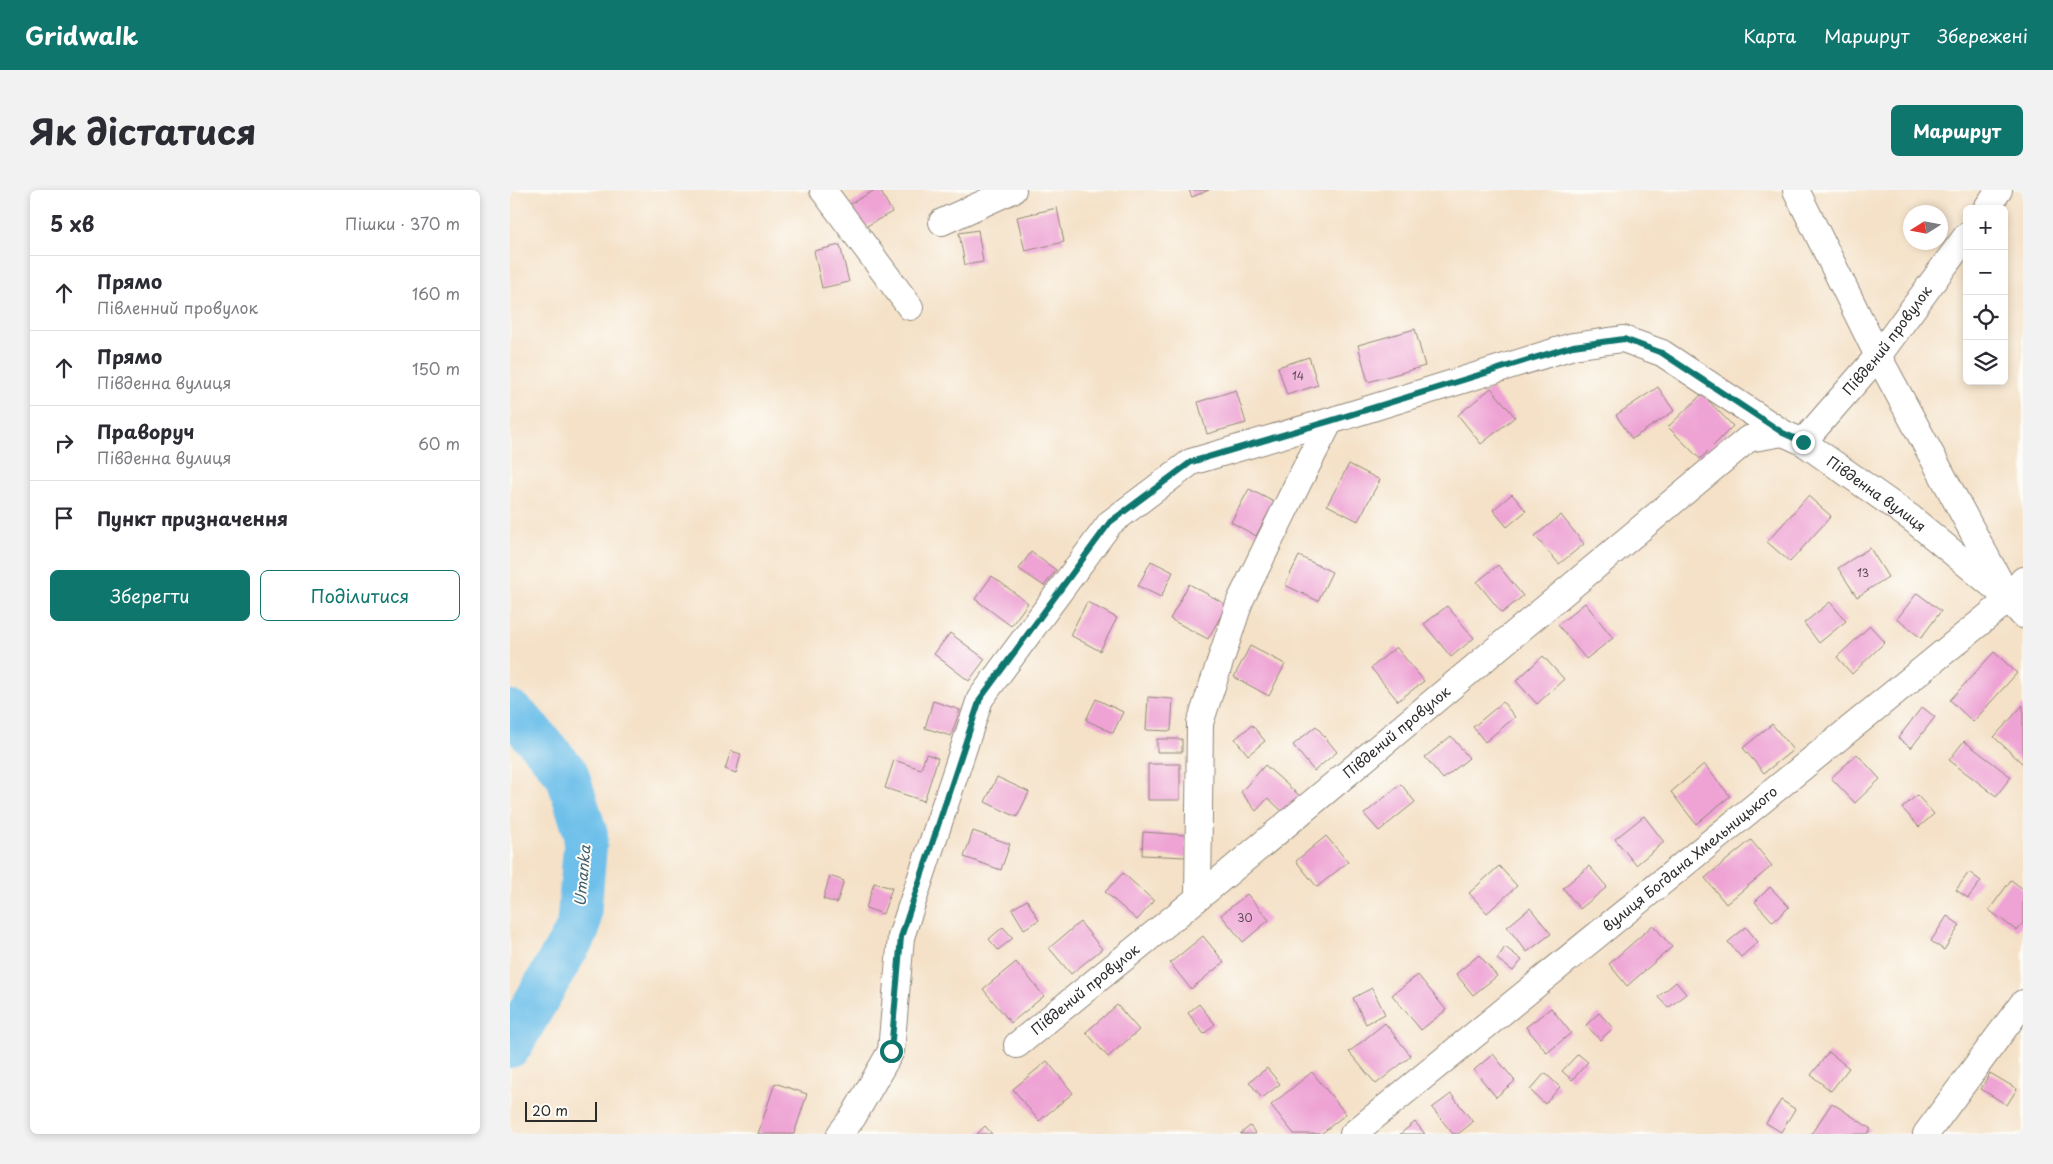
<!DOCTYPE html>
<html lang="uk">
<meta charset="utf-8">
<style>
:root{--surface:#fff;--page:#f2f2f3;--text:#2b2b33;--muted:#7c7c81;--line:#e1e1e2;--accent:#0f766e}
body{margin:0;font-family:"Playpen Sans",sans-serif;background:var(--page);color:var(--text)}
.controls{position:absolute;right:15px;top:15px;display:grid;overflow:hidden;border-radius:8px;box-shadow:0 2px 8px #0003}
.controls button{width:45px;height:45px;display:grid;place-items:center;padding:0;border:0;border-bottom:1px solid var(--line);background:var(--surface);color:var(--text);font:25px sans-serif}
.compass{position:absolute;left:1393px;top:15px;width:45px;height:45px;border-radius:50%;background:var(--surface);box-shadow:0 2px 8px #0003;rotate:259deg}
.scale{position:absolute;left:15px;bottom:12px;width:72px;box-sizing:border-box;padding-left:5px;border:2px solid #2b2b2b;border-top:0;font-size:14px;line-height:18px;white-space:nowrap;color:#2b2b2b;-webkit-text-stroke:4px #fdfcf7;paint-order:stroke}
.stop{position:absolute;width:15px;height:15px;margin:-11px;border:4px solid #0f766e;border-radius:50%;background:#fff}
.stop.end{background:#0f766e;border-color:#fff;box-shadow:0 1px 5px #0008}
.list{margin:0;padding:0;list-style:none}
h2{display:flex;justify-content:space-between;align-items:center;height:65px;margin:0;padding:0 20px;font-size:21px}
h2 small{font-size:16px;font-weight:400;color:var(--muted)}
.list li{display:grid;grid-template-columns:32px 1fr auto;gap:15px;align-items:center;box-sizing:border-box;height:75px;padding:0 20px;border-top:1px solid var(--line)}
.list b{display:block;font-size:19px;white-space:nowrap}
.list p{margin:0;font-size:16px;white-space:nowrap;color:var(--muted)}
.list em{font-size:16px;font-style:normal;color:var(--muted)}
.actions{display:flex;gap:10px;padding:15px 20px}
.actions a{flex:1;padding:11px 0;border:1px solid var(--accent);border-radius:8px;text-align:center;font-size:18px;color:var(--accent)}
.actions .main{background:var(--accent);color:#fff}
.icon{flex:none;width:28px;height:28px;fill:none;stroke:currentColor;stroke-width:2;stroke-linecap:round;stroke-linejoin:round}
.map{position:relative;flex:none;width:1513px;height:944px;overflow:hidden;border-radius:8px}
header{display:flex;align-items:center;gap:30px;box-sizing:border-box;height:70px;padding:0 25px;background:var(--accent);color:#fff}
header strong{font-size:24px}
nav{display:flex;gap:28px;margin-inline-start:auto;font-size:18px}
.intro{display:flex;align-items:center;justify-content:space-between;box-sizing:border-box;height:120px;padding:0 30px}
h1{margin:0;font-size:35px}
.button{padding:12px 22px;border-radius:8px;background:var(--accent);color:#fff;font-size:18px;font-weight:700}
main{display:flex;gap:30px;padding:0 30px}
aside{flex:1;background:var(--surface);border-radius:8px;box-shadow:0 2px 8px #0003}
.map>svg:first-child{display:block}
.lines{fill:none;stroke-linecap:round;stroke-linejoin:round}
.river{stroke:#6ec0ea;stroke-width:44}
.building{fill:#eea3d4}
.minor-casing{stroke:#908679;stroke-width:28}
.minor{stroke:#fff;stroke-width:26}
.route{stroke:#0f766e;stroke-width:6}
.labels{text-anchor:middle;stroke-width:4;stroke-linejoin:round;paint-order:stroke}
.number-label{font-size:11px;fill:#5c4955}
.street-label{font-size:14px;fill:#2b2b2b;stroke:#fdfcf7}
.water-label{font-size:15px;font-style:italic;fill:#425f6e;stroke:#fdfcf7}
</style>
<header>
<strong>Gridwalk</strong>
<nav><a>Карта</a><a>Маршрут</a><a>Збережені</a></nav>
</header>
<div class="intro"><h1>Як дістатися</h1><a class="button">Маршрут</a></div>
<main>
<aside>
<h2>5 хв<small>Пішки · 370 m</small></h2>
<ul class="list">
<li><svg class="icon" aria-label="ahead" viewBox="0 0 24 24"><path d="M12 20V5M6 11l6-6 6 6"/></svg><div><b>Прямо</b><p>Півленний провулок</p></div><em>160 m</em></li>
<li><svg class="icon" aria-label="ahead" viewBox="0 0 24 24"><path d="M12 20V5M6 11l6-6 6 6"/></svg><div><b>Прямо</b><p>Південна вулиця</p></div><em>150 m</em></li>
<li><svg class="icon" aria-label="right" viewBox="0 0 24 24"><path d="M7 20v-9h11M14 6l5 5-5 5"/></svg><div><b>Праворуч</b><p>Південна вулиця</p></div><em>60 m</em></li>
<li><svg class="icon" aria-label="arrive" viewBox="0 0 24 24"><path d="M6 21V4h12l-3 4 3 4H6"/></svg><div><b>Пункт призначення</b></div></li>
</ul>
<div class="actions"><a class="main">Зберегти</a><a>Поділитися</a></div>
</aside>
<div class="map">
<svg width="1513" height="944" viewBox="0 0 1513 944">
<rect width="100%" height="100%" fill="#fdfcf7"/>
<filter id="ink" filterUnits="userSpaceOnUse"><feTurbulence type="fractalNoise" baseFrequency=".02" numOctaves="2"/><feDisplacementMap in="SourceGraphic" scale="10" xChannelSelector="R" yChannelSelector="G"/><feConvolveMatrix kernelMatrix="1 2 1 2 8 2 1 2 1" color-interpolation-filters="sRGB"/></filter>
<filter id="wash" filterUnits="userSpaceOnUse"><feTurbulence type="fractalNoise" baseFrequency=".0096" numOctaves="4" result="noise"/><feDisplacementMap in="SourceGraphic" scale="20" xChannelSelector="R" yChannelSelector="G"/><feGaussianBlur stdDeviation="1.12" result="paint"/><feColorMatrix in="noise" values="0 0 0 0 0 0 0 0 0 0 0 0 0 0 0 0 0 1.4 0 .05"/><feComposite in="paint" operator="in"/></filter>
<g filter="url(#wash)">
<rect width="100%" height="100%" fill="#f4e1c7"/>
<g class="lines">
<!-- river -->
<path class="river" d="M0,522L12,532L57,584L76,645L68,739L0,856"/>
</g>
<g id="blocks">
<!-- building -->
<path class="building" d="M365,0H370L382,22L353,38L340,14Z
M679,0H699L682,7Z
M547,18L554,52L515,61L507,27Z
M468,40L473,72L455,75L449,43Z
M330,55L339,92L312,98L304,61Z
M905,139L915,176L858,192L848,155Z
M799,167L808,195L777,205L768,177Z
M1148,197L1164,221L1122,249L1106,225Z
M981,198L1005,227L971,254L948,225Z
M726,200L736,233L697,244L688,212Z
M1192,204L1223,236L1190,269L1158,237Z
M839,274L870,290L848,331L817,315Z
M739,299L764,312L746,346L721,332Z
M1002,304L1016,321L997,337L983,320Z
M1298,306L1321,326L1280,372L1257,352Z
M1051,325L1074,354L1049,374L1025,346Z
M1360,358L1378,387L1347,407L1328,378Z
M521,362L546,380L534,396L509,379Z
M789,366L822,382L808,411L775,395Z
M641,371L663,382L651,407L628,396Z
M988,375L1013,406L992,423L967,392Z
M482,386L518,413L501,436L465,409Z
M679,394L717,415L698,449L660,429Z
M1407,403L1431,421L1411,448L1387,429Z
M577,412L607,428L590,461L560,445Z
M1320,412L1336,431L1309,453L1294,433Z
M1075,413L1103,448L1076,469L1048,435Z
M937,416L964,448L941,467L914,434Z
M1360,436L1375,452L1342,484L1327,467Z
M440,443L475,469L459,491L424,464Z
M740,456L775,474L759,506L724,487Z
M886,457L914,491L888,511L861,478Z
M1484,462L1507,483L1463,532L1440,510Z
M1033,466L1054,489L1027,514L1006,491Z
M638,507L663,509L661,541L636,540Z
M586,509L613,522L603,543L576,530Z
M423,511L450,520L441,546L415,538Z
M993,512L1005,527L975,552L963,537Z
M1513,515V574L1484,547Z
M1412,517L1425,527L1401,558L1388,548Z
M1262,534L1283,560L1254,583L1233,558Z
M742,535L755,551L738,565L725,549Z
M806,536L827,562L804,581L783,555Z
M941,546L959,568L933,589L915,567Z
M647,549H672V562H647Z
M1454,551L1501,587L1486,606L1439,570Z
M221,561L231,564L226,583L215,579Z
M416,564L428,568L414,611L375,598L384,570L411,579Z
M1347,564L1370,589L1345,613L1321,588Z
M638,574H670V610H638Z
M1194,574L1220,606L1186,634L1161,602Z
M755,575L791,607L775,624L758,608L746,621L731,602Z
M487,587L519,602L507,627L475,612Z
M891,594L905,612L869,641L854,624Z
M1407,605L1424,624L1409,637L1392,618Z
M1134,626L1154,652L1126,675L1105,649Z
M463,641L500,654L491,680L454,667Z
M633,642L677,645L676,667L632,665Z
M816,646L838,672L807,697L786,671Z
M1241,650L1262,676L1216,714L1195,688Z
M989,676L1007,696L977,723L959,703Z
M1079,676L1097,697L1070,719L1053,698Z
M1459,682L1471,691L1458,708L1446,700Z
M613,683L644,711L627,730L595,702Z
M320,686L334,691L327,713L313,709Z
M1501,690L1513,699V733L1507,741L1479,720Z
M364,693L382,698L373,724L356,718Z
M1260,697L1279,717L1263,732L1245,712Z
M737,704L759,730L733,752L711,725Z
M517,710L529,730L514,739L502,719Z
M1020,718L1041,744L1017,762L997,737Z
M1437,726L1450,735L1434,760L1421,751Z
M570,732L592,759L561,784L539,758Z
M1143,735L1162,757L1117,796L1099,774Z
M493,737L503,748L488,760L479,749Z
M1236,737L1248,752L1231,767L1218,752Z
M693,746L714,772L681,799L660,773Z
M995,757L1012,770L1003,781L987,769Z
M969,765L987,786L963,805L946,784Z
M506,772L534,806L501,833L473,799Z
M908,785L936,820L911,840L882,805Z
M1166,792L1176,804L1158,818L1148,807Z
M862,798L875,824L856,834L843,808Z
M689,814L705,834L694,844L678,823Z
M607,815L629,840L598,867L576,842Z
M1041,818L1061,843L1037,863L1016,837Z
M1089,823L1103,838L1090,850L1076,835Z
M875,833L901,866L866,894L839,862Z
M1319,862L1339,878L1321,901L1301,885Z
M983,864L1005,891L986,907L964,880Z
M1068,864L1078,872L1062,890L1052,881Z
M537,871L563,903L529,931L503,899Z
M757,878L770,894L752,908L739,892Z
M802,882L836,924L811,944H784L761,915Z
M1035,883L1050,897L1035,914L1020,900Z
M1480,883L1507,899L1497,915L1471,899Z
M265,893L297,904L284,944H248Z
M941,904L963,932L948,944H943L922,918Z
M1271,910L1285,919L1271,942L1256,933Z
M1322,913L1361,939L1357,944H1301Z
M905,932L915,944H890Z
M475,936L482,944H467Z
M740,936L746,944H730Z"/>
</g>
</g>
<g filter="url(#ink)">
<use href="#blocks" fill-opacity="0" stroke="#908679" stroke-width="1"/>
<g class="lines">
<defs>
<g id="minor">
<path d="M313,0L400,117"/>
<path d="M1286,0L1368,166L1492,396"/>
<path d="M1476,19L1489,0"/>
<path d="M432,32L503,0"/>
<path id="s1" d="M1293,252L1368,166L1457,45"/>
<path d="M688,708L690,533L730,411L789,291L820,231"/>
<path id="s2" d="M507,855L688,708L1238,249L1273,243"/>
<path id="s3" d="M330,944L343,927L381,861L391,747L470,509L600,333L681,272L820,231L1063,156L1113,149L1152,163L1273,243L1293,252L1401,328L1499,409L1513,425"/>
<path id="s4" d="M843,944L1499,409L1513,390"/>
<path d="M1416,944L1513,813"/>
</g>
</defs>
<!-- minor casing -->
<use href="#minor" class="minor-casing"/>
<!-- minor -->
<use href="#minor" class="minor"/>
</g>
</g>
<g class="lines" filter="url(#ink)">
<!-- route -->
<path class="route" d="M381,861L391,747L470,509L600,332L681,272L820,231L1063,156L1114,149L1152,163L1273,243L1293,252"/>
</g>
<g class="labels">
<!-- number labels -->
<g class="number-label">
<text x="788" y="190">14</text>
<text x="1353" y="387">13</text>
<text x="735" y="732">30</text>
</g>
<!-- street labels -->
<g class="street-label">
<text dy="5" stroke="none"><textPath href="#s1" startOffset="132">Південий провулок</textPath></text>
<text dy="5" stroke="none"><textPath href="#s3" startOffset="1531">Південна вулиця</textPath></text>
<text dy="5" stroke="none"><textPath href="#s2" startOffset="492">Південий провулок</textPath></text>
<text dy="5" stroke="none"><textPath href="#s4" startOffset="435">вулиця Богдана Хмельницького</textPath></text>
<text dy="5" stroke="none"><textPath href="#s2" startOffset="88">Південий провулок</textPath></text>
</g>
<!-- water labels -->
<g class="water-label">
<text transform="translate(73 686) rotate(-85)" y="5">Umanka</text>
</g>
</g>
</svg>
<div class="controls">
<button>+</button>
<button>−</button>
<button><svg class="icon" aria-label="locate" viewBox="0 0 24 24"><circle cx="12" cy="12" r="6"/><path d="M12 2v4M12 18v4M2 12h4M18 12h4"/></svg></button>
<button><svg class="icon" aria-label="layers" viewBox="0 0 24 24"><path d="M12 4l9 5-9 5-9-5zM3 14l9 5 9-5"/></svg></button>
</div>
<svg class="compass" viewBox="-18 -18 36 36"><path d="M0-13l5 13h-10z" fill="#e53935"/><path d="M0 13l5-13h-10z" fill="#7c7c81"/></svg>
<div class="scale">20 m</div>
<div class="stop" style="left:381px;top:861px"></div>
<div class="stop end" style="left:1293px;top:252px"></div>
</div>
</main>
